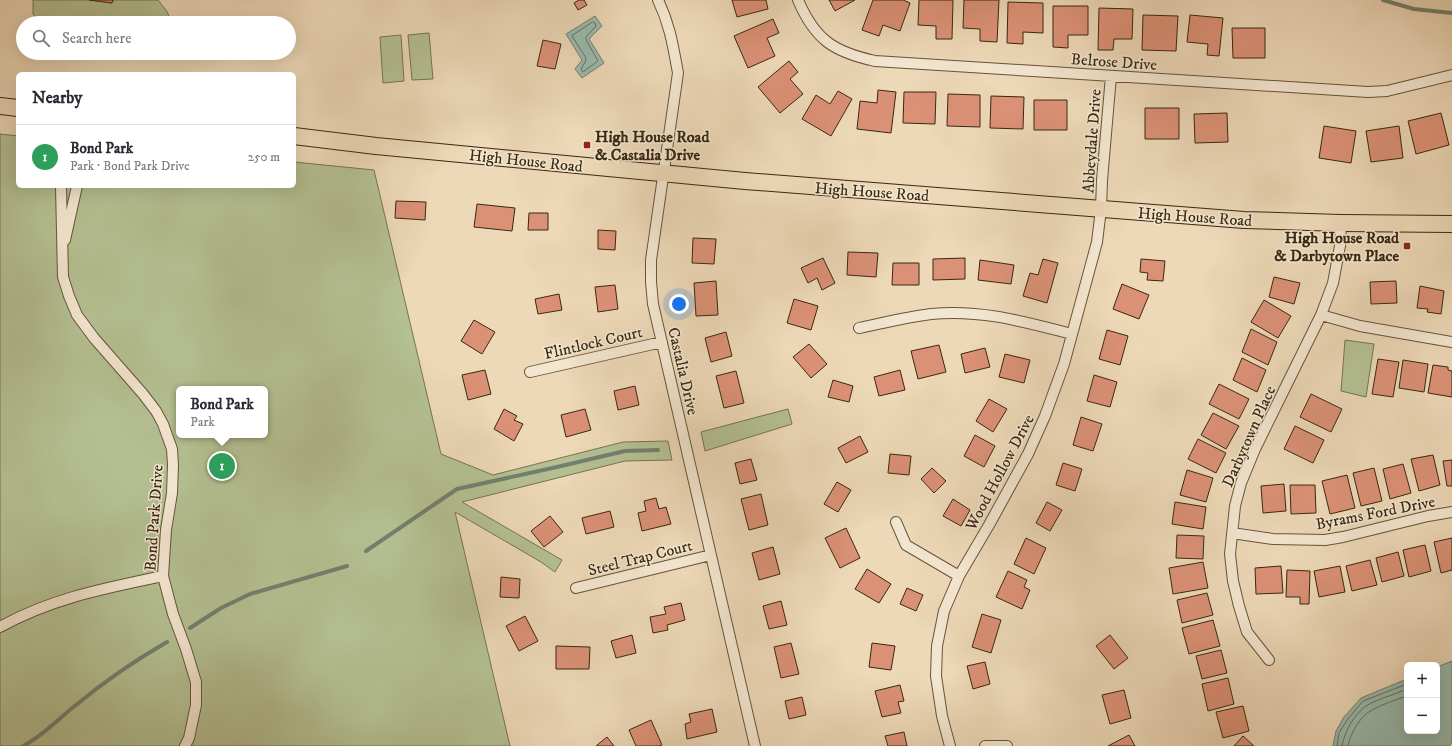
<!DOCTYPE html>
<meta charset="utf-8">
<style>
:root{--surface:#fff;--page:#f2f2f3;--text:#2b2b33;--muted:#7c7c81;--line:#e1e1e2;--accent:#b45309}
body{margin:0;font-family:"IM FELL DW Pica",serif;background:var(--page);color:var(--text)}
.controls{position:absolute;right:12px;bottom:12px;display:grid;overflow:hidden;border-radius:6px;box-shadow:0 4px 16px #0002}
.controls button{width:36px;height:36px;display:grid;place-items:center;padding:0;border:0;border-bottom:1px solid var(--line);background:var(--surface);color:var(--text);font:20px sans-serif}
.you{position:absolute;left:679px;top:304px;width:14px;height:14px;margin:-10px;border:3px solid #fff;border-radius:50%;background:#1a73e8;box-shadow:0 0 0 6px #1a73e833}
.badge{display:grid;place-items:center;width:26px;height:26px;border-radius:50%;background:var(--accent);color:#fff;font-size:13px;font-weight:700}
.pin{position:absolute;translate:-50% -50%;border:2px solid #fff;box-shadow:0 1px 4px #0006}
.popup{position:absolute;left:176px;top:386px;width:92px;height:52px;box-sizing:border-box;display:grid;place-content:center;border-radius:6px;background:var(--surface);filter:drop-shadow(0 1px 3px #0005);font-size:13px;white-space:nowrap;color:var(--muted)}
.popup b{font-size:15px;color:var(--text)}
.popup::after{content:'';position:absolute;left:50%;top:100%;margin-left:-8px;border:8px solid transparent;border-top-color:var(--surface)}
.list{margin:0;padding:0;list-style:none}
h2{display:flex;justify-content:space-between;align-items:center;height:52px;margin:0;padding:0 16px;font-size:17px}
h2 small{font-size:13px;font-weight:400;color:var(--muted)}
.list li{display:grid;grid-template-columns:26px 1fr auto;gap:12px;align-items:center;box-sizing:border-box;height:64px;padding:0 16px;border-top:1px solid var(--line)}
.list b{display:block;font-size:15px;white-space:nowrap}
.list p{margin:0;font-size:13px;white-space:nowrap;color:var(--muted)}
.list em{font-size:13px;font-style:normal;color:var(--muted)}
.icon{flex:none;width:22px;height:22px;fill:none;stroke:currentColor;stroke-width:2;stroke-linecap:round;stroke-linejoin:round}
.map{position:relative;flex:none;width:1452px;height:746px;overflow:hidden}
.search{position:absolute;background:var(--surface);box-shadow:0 4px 16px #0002;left:16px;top:16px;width:280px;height:44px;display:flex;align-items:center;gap:10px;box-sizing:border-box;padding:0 14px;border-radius:22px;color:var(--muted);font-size:15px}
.panel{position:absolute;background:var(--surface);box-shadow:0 4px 16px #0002;left:16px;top:72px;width:280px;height:116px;border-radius:6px}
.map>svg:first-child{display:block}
.green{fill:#b4c092;stroke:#767452;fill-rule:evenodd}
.water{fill:#99baad;stroke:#73806f}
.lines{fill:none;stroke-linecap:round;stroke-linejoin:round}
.shore{stroke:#697160;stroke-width:1}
.stream{stroke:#73806f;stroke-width:4}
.building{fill:#db9176;stroke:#392812}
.minor-casing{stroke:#66543b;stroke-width:12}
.primary-casing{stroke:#392812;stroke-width:18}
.minor{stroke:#f3e6d0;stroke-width:10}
.primary{stroke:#edd8b7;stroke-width:16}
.poi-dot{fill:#8f2418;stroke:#f3e6d0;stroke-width:1.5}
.labels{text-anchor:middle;stroke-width:3;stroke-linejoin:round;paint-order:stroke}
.street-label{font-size:16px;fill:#392812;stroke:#f3e6d0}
.poi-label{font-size:16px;font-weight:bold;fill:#392812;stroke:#f3e6d0;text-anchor:start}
</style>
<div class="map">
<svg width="1452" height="746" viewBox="0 0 1452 746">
<rect width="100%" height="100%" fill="#edd8b7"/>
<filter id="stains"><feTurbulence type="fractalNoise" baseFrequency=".005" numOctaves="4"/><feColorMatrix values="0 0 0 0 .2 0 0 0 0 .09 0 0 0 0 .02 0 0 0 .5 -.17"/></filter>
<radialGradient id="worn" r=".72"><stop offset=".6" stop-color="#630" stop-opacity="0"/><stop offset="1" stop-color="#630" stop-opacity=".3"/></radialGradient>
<!-- green -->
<path class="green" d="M33,0H90L112,3L113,0H158C163,7 171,14 170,23H41L33,14Z
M429,33L433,79L412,80L408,35Z
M401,35L404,81L383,83L380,37Z
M0,134L18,136V186H294V162L374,170L441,454L493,475L623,442L668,441L672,460L625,461L462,502L562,560L555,572L541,562L455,512L510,746H0ZM179,389H265V435H179Z
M1345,340L1374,344L1366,397L1341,391Z
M788,409L792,424L705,451L701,432Z"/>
<!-- water -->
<path class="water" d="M595,16L602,26L589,39L604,63L582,78L575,69L582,60L566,34Z
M1452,661V743L1449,746H1333L1336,731L1344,717L1361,698L1407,679V731H1437V667Z"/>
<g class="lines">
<!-- shore -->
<path class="shore" d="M593,22L595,23L596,26L586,37V40L598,61L583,72L581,69L585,62L586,58L572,36Z
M1337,746L1339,733L1347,720L1363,701L1407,684
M1342,746C1345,731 1353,716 1366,706C1373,701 1398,693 1407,689
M1348,746C1350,734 1360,716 1372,710C1383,704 1395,700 1407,696"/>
<!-- stream -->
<path class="stream" d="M1383,0L1414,9L1452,13
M366,551L457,489L557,467L625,451L658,450
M190,628L221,608L250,594L347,566
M23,746C43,736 58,719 76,705C105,681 134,661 167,642"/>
</g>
<!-- building -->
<path class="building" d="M89,0H113L112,3Z
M579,0H584L587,5L578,10L574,3Z
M732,0H766L768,9L737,17Z
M829,0H855L835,11Z
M873,0H903L910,3L900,31L883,25L879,36L862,30Z
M919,0H953L952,39H936V26L918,25Z
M964,0H999L997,42L980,41V29L963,28Z
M1008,2L1043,3V33L1023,32V44L1007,43Z
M1053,6H1088V35H1068V48L1053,47Z
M1099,8L1133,9L1132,39H1114L1113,50H1098Z
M1143,15L1178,16L1176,51L1142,50Z
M1190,15L1223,18L1219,56L1207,55L1208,44L1187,42Z
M773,19L779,33L767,38L775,56L748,68L734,36Z
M1232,28H1265V58H1233Z
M543,40L561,44L555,69L537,66Z
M789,61L798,72L790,79L803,94L780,113L758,87Z
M878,90L896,92L891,133L857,129L860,101L877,103Z
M838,91L852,99L831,136L802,119L816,95L830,104Z
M904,92H936L935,124L903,123Z
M948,94L980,95V127L947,126Z
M991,96L1024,97L1023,129L990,128Z
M1034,100H1067V130H1034Z
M1145,108H1179V139H1145Z
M1227,113L1228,142L1195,143L1194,114Z
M1441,113L1449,145L1416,154L1408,121Z
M1324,126L1356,131L1351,163L1319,158Z
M1399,126L1403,158L1371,162L1366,131Z
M396,201L426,202L425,220L395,218Z
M477,204L515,208L512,231L474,227Z
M529,213H548V230H528Z
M598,230L616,231L615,250L598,249Z
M693,238L716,239L714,264L692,263Z
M848,252L878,253L876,277L847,275Z
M823,258L835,283L822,290L817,278L808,283L801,268Z
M965,258V279L933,280V259Z
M1043,259L1058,263L1047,303L1023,296L1030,273L1038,275Z
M1141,259L1165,261L1163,281L1147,280L1148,273L1140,272Z
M980,260L1014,265L1011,284L978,280Z
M893,263H919V285H892Z
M1274,277L1300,283L1294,304L1269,297Z
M716,281L718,315L696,316L694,283Z
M1396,281L1397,303L1371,304L1370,282Z
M1122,284L1149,295L1139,319L1113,309Z
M615,285L618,309L598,312L595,287Z
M1420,286L1444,291L1441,314L1427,312L1428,309L1417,308Z
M559,294L562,310L538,314L535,299Z
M794,299L818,306L811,330L787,323Z
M1264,300L1291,316L1278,338L1251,322Z
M474,320L495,332L482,354L461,341Z
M1251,329L1277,342L1268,365L1242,352Z
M1107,330L1128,336L1120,365L1099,359Z
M726,332L732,356L711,362L705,338Z
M809,344L827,364L811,378L793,357Z
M939,345L946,372L918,379L911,351Z
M985,348L990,367L965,373L961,354Z
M1005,354L1030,360L1024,383L999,377Z
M1242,358L1266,370L1257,392L1233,380Z
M1378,359L1399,362L1393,397L1372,394Z
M1403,360L1428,364L1424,392L1399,388Z
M1433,365L1448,367V370L1452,371V397L1428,393Z
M485,370L491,394L468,400L462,375Z
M900,370L905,390L879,396L874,377Z
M736,371L744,403L724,408L716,376Z
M1094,375L1117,382L1110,407L1087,401Z
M833,380L853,386L849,402L828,397Z
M1219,384L1249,399L1239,419L1209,404Z
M635,386L639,405L618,410L614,391Z
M1311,394L1342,409L1331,432L1300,417Z
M989,399L1007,409L993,432L976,421Z
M504,409L517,416L514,420L523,424L514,441L494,429Z
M585,409L591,430L566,437L561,415Z
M1213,413L1239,426L1226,449L1201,435Z
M1081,417L1102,424L1093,451L1073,445Z
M1295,426L1324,440L1313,463L1284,449Z
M975,435L995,446L984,467L964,456Z
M860,436L868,452L846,463L838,448Z
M1198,439L1226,453L1216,473L1188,459Z
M890,454L911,456L909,475L888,473Z
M1433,455L1440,485L1419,491L1411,459Z
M751,459L757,480L740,484L735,463Z
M1452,460V486H1447L1443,461Z
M1063,463L1082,469L1075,491L1056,485Z
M1403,464L1411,493L1390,499L1383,469Z
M932,468L946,481L934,493L921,479Z
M1374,468L1382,501L1361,506L1353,473Z
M1187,470L1213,478L1206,502L1180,495Z
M1347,475L1355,508L1330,514L1322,481Z
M837,482L851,490L838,512L824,504Z
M1284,484L1286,511L1263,513L1261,486Z
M1290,485H1315L1316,513L1291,514Z
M761,494L768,525L749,530L741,499Z
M656,498L659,509L666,507L671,524L642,531L638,513L646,511L644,501Z
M953,499L970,510L961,526L943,516Z
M1047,502L1062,510L1050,531L1036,523Z
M1175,502L1206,507L1203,529L1172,524Z
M610,511L614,527L586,534L582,518Z
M550,516L563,532L544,547L531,531Z
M846,528L860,558L840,568L825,538Z
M1177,535L1204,536L1203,559L1176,558Z
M1026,538L1046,548L1034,574L1014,564Z
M1452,538V570L1441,573L1434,542Z
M1425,545L1431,571L1409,577L1403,550Z
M773,547L780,574L759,580L752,553Z
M1398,552L1404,576L1382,582L1376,558Z
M1370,560L1377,585L1352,591L1346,566Z
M1203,562L1208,588L1173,594L1169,568Z
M1281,566L1283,593L1256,594L1255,568Z
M1340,566L1345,592L1319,597L1314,571Z
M867,569L891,584L879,603L855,589Z
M1287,570L1310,571L1309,604H1300V597H1286Z
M1008,571L1027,580L1024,587L1030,590L1022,609L996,597Z
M501,577L520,579L519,598L500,597Z
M907,588L923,595L916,611L900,604Z
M1207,593L1213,615L1182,623L1177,600Z
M781,601L787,625L769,629L763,606Z
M681,603L685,620L667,625L668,630L653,633L650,617L666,614L664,607Z
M982,614L1001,620L991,653L972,647Z
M525,616L538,641L519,651L506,626Z
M1213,620L1220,646L1189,654L1182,628Z
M632,635L636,653L616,658L611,641Z
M1110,635L1128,658L1114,669L1096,646Z
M791,643L799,674L781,678L774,647Z
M872,643L895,646L891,670L869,667Z
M556,646L590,647L589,669H556Z
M1221,650L1227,673L1202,679L1196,656Z
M985,662L990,684L973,689L967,666Z
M1228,678L1234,704L1208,711L1202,684Z
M900,685L904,701L898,702L901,713L882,717L875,691Z
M1124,690L1131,718L1110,724L1102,695Z
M802,697L806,715L789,719L785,701Z
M1243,706L1249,731L1223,738L1216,712Z
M712,709L717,732L687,739L685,724L691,722L689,714Z
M651,720L662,745L659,746H636L629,730Z
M904,732L907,746H888L885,736Z
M1129,735L1135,746H1108Z
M1243,736L1254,746H1234Z
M607,737L614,746H596Z"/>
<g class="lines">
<defs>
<path id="minor" d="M658,0C670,25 673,46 678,73L651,260V282L653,304L755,746
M798,0C815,40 834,52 875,61L1368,92L1387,91L1452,75
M61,186L63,277L69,296L77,315L94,338L143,394L156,411L163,424L172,449L173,465L172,493L166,530L163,576L173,614L186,649L196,682V705L189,738L185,746
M65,240L77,186
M1321,315L1360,326L1452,342
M859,328C883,323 907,317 931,314C981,309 1025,322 1072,334
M530,372L662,342
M896,522L906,545L959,576
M1232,533L1273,539L1325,540L1343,537L1428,516L1452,512
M576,588L711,555
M0,627C52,598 106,588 163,576
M1269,660L1247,632L1239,606L1233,581L1230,554L1235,506L1241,483L1255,449L1321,315L1333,283L1340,246L1341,223
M950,746L942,716L936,676L937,646L944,611L959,576L989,525L1028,454L1045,416L1064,364L1097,242L1101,209L1102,180L1111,76
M985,746H1007"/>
<path id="primary" d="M0,106L18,108
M294,136L376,146L745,181L1244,220L1341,223L1452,224"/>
</defs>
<!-- minor casing -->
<use href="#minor" class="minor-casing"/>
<!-- primary casing -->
<use href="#primary" class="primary-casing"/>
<!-- minor -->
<use href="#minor" class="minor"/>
<!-- primary -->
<use href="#primary" class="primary"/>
</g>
<!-- markers -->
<g class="poi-dot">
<rect x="583" y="141" width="8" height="8" rx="2"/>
<rect x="1403" y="242" width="8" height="8" rx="2"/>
</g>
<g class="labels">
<!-- street labels -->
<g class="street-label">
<text transform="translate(1114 61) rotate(4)" y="6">Belrose Drive</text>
<text transform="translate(1091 141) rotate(-86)" y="6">Abbeydale Drive</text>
<text transform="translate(526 160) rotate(6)" y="6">High House Road</text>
<text transform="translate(872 191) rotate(4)" y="6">High House Road</text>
<text transform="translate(1195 216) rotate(4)" y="6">High House Road</text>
<text transform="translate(593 342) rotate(-13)" y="6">Flintlock Court</text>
<text transform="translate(684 371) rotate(77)" y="6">Castalia Drive</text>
<text transform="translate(1248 436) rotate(-66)" y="6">Darbytown Place</text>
<text transform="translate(999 472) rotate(-62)" y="6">Wood Hollow Drive</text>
<text transform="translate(1375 512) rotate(-11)" y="6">Byrams Ford Drive</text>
<text transform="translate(153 518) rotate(-86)" y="6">Bond Park Drive</text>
<text transform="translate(640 557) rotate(-14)" y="6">Steel Trap Court</text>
</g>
<!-- poi labels -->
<g class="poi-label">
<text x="595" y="142">High House Road<tspan x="595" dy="18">&amp; Castalia Drive</tspan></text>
<text x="1399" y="243" text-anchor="end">High House Road<tspan x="1399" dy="18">&amp; Darbytown Place</tspan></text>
</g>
</g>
<rect width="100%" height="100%" filter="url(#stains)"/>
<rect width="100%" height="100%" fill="url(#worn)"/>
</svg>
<div class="controls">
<button>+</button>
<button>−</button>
</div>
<div class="you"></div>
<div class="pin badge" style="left:222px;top:466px;background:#2e9e5b">1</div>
<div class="popup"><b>Bond Park</b>Park</div>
<div class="search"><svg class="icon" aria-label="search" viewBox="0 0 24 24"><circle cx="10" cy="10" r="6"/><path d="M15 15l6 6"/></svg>Search here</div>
<section class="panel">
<h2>Nearby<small></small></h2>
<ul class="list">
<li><span class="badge" style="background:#2e9e5b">1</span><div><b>Bond Park</b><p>Park · Bond Park Drive</p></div><em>250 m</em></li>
</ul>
</section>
</div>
